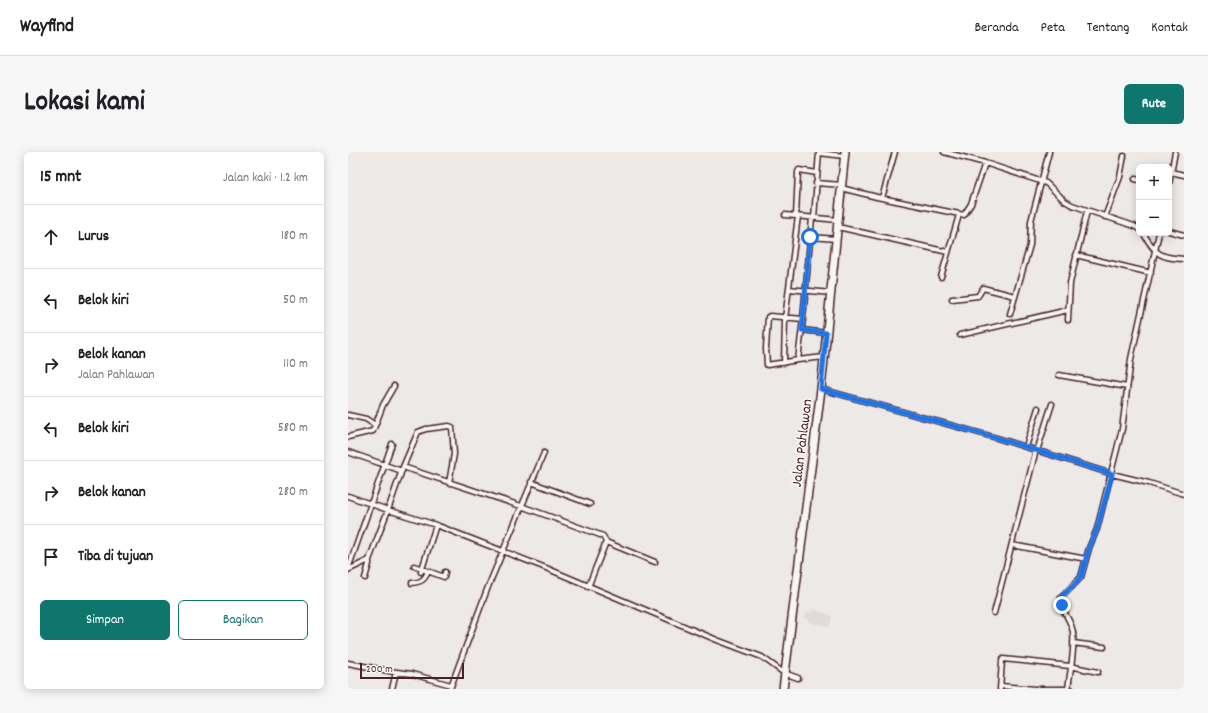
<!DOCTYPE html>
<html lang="id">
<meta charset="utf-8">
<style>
:root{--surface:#fff;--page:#f6f6f6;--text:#202124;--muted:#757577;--line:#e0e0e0;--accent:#0f766e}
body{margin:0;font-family:Dekko,sans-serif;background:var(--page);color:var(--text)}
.controls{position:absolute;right:12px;top:12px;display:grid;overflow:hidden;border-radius:6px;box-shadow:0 2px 10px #0003}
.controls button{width:36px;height:36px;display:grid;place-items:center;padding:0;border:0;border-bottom:1px solid var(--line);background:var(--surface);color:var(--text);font:20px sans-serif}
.scale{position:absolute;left:12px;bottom:10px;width:104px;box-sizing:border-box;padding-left:4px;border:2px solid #4a1f2b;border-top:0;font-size:11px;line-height:14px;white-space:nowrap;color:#4a1f2b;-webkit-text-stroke:3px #f6f6f2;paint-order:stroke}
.stop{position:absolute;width:12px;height:12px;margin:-9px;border:3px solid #1a73e8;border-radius:50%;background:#fff}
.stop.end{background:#1a73e8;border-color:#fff;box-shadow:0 1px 4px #0008}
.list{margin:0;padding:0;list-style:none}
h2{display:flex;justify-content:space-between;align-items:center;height:52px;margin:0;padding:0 16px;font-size:17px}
h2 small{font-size:13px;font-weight:400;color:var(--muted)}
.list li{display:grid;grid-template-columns:26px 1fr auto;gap:12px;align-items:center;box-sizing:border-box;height:64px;padding:0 16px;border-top:1px solid var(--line)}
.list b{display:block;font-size:15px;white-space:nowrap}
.list p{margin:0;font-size:13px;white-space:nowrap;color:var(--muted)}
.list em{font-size:13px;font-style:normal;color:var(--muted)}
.actions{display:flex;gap:8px;padding:12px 16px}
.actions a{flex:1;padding:9px 0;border:1px solid var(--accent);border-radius:6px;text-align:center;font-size:14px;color:var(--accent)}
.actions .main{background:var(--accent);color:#fff}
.icon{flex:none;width:22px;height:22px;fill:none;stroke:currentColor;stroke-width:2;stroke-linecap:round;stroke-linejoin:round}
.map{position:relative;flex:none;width:836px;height:537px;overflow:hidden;border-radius:6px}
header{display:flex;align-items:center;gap:24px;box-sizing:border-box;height:56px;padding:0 20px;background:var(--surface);border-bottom:1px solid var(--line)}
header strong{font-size:19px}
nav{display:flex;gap:22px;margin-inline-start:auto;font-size:14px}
.intro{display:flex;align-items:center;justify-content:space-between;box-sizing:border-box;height:96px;padding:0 24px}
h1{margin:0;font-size:28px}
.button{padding:10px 18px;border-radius:6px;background:var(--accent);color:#fff;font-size:14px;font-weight:700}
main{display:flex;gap:24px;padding:0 24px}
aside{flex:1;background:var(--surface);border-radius:6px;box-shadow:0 2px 10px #0003}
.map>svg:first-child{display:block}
.built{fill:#e0dad8}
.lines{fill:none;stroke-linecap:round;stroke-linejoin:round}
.minor-casing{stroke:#4a1f2b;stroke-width:7}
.primary-casing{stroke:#4a1f2b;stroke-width:10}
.minor{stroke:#f6f6f2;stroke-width:4}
.primary{stroke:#f6f6f2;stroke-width:7}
.route{stroke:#1a73e8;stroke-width:5}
.labels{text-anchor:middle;stroke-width:3.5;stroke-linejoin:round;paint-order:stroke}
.street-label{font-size:15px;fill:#4a1f2b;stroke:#f6f6f2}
</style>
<header>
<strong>Wayfind</strong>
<nav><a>Beranda</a><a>Peta</a><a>Tentang</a><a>Kontak</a></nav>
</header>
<div class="intro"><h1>Lokasi kami</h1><a class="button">Rute</a></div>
<main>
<aside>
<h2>15 mnt<small>Jalan kaki · 1.2 km</small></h2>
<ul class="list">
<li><svg class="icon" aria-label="ahead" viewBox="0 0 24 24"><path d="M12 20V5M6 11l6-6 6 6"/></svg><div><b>Lurus</b></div><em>180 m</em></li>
<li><svg class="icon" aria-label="left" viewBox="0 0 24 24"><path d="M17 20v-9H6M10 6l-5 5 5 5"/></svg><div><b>Belok kiri</b></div><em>50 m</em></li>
<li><svg class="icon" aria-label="right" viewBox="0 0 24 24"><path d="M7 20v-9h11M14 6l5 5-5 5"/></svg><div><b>Belok kanan</b><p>Jalan Pahlawan</p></div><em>110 m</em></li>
<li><svg class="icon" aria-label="left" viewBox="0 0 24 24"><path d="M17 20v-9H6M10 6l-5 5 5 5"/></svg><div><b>Belok kiri</b></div><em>580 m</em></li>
<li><svg class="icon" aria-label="right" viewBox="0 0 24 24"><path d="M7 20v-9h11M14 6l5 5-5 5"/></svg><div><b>Belok kanan</b></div><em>280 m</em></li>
<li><svg class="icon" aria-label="arrive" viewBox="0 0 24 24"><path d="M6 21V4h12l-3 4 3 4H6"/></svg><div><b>Tiba di tujuan</b></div></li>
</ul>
<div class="actions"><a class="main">Simpan</a><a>Bagikan</a></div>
</aside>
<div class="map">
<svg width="836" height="537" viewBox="0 0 836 537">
<rect width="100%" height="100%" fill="#ece9e6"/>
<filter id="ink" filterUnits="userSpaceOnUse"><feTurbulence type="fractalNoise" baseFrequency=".025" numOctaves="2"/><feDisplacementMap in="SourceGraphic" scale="8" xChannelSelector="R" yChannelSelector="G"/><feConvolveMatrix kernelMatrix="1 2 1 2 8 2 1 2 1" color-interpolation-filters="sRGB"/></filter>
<g filter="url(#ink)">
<!-- built -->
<path class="built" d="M464,457L484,464L481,475L470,471L469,473L460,469L461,467L457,466L459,459L462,461Z"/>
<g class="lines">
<defs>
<path id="minor" d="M596,0L637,11L698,31L717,49L724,53L786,74L791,77
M471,1L496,4
M823,20L836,23
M787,27L791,28
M468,31L494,33
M821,32L827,0
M493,36L529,45L616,63L623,52L637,11
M534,46L547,0
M437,63L490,68
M448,64L450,20L451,18L469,21
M757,65L772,25L776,4
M464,66L455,167L450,208L476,205
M466,66L471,0
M490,75L600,100
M821,79L836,83
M795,81C808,102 811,106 836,107
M462,85L489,87
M728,103L803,121
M593,125L611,63
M441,137L483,141
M604,147L630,144L635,136L667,144
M662,162L682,93L683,69L701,0
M720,168L722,131L739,59
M454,178L478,181
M612,183L720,158
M450,208L419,213L418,196L420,165L422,164L455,167
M436,211L437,167L450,64
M711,223L779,235
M473,237L649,286L764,322L801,331L836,342
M0,263L18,267L27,273
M0,285L25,279L35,253L46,234
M678,295L690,256
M689,299L704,252
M0,300L54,319
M55,315L173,354L255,384L258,390L240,435
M183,330L242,352
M0,344L40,358L55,315L70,280L78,277L101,274L104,275L106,302L101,331
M258,390L307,410
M664,393L738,407
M66,414L96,425L97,420
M0,417L44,292
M0,418L21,408L40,358L88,373L198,416L369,488L414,505L436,521L450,526
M73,420L88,373
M17,426L21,412V408
M64,431C73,430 77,428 80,419
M646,461L688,298
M725,491L756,495
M0,511L41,519L64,522L103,533
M653,534L687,537H723
M44,537L48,520
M102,537L140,435L196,301
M652,537L654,509L655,507L722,514L750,520
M720,537C722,519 727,499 725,481C724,468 712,459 713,446L733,425L741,396L749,377L774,277L783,207L811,81"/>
<path id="primary" d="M435,537L473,237L497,0"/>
</defs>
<!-- minor casing -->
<use href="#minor" class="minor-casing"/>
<!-- primary casing -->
<use href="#primary" class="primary-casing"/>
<!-- minor -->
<use href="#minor" class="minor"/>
<!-- primary -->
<use href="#primary" class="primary"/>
</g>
</g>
<g class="lines" filter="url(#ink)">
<!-- route -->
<path class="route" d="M462,85L454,178L478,181L473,237L649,286L764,322L749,377L741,396L733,425L728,431L714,444V453"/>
</g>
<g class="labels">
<!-- street labels -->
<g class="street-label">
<text transform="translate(453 291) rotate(-83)" y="5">Jalan Pahlawan</text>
</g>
</g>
</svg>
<div class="controls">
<button>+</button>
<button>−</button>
</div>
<div class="scale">200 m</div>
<div class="stop" style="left:462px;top:85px"></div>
<div class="stop end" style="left:714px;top:453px"></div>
</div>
</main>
